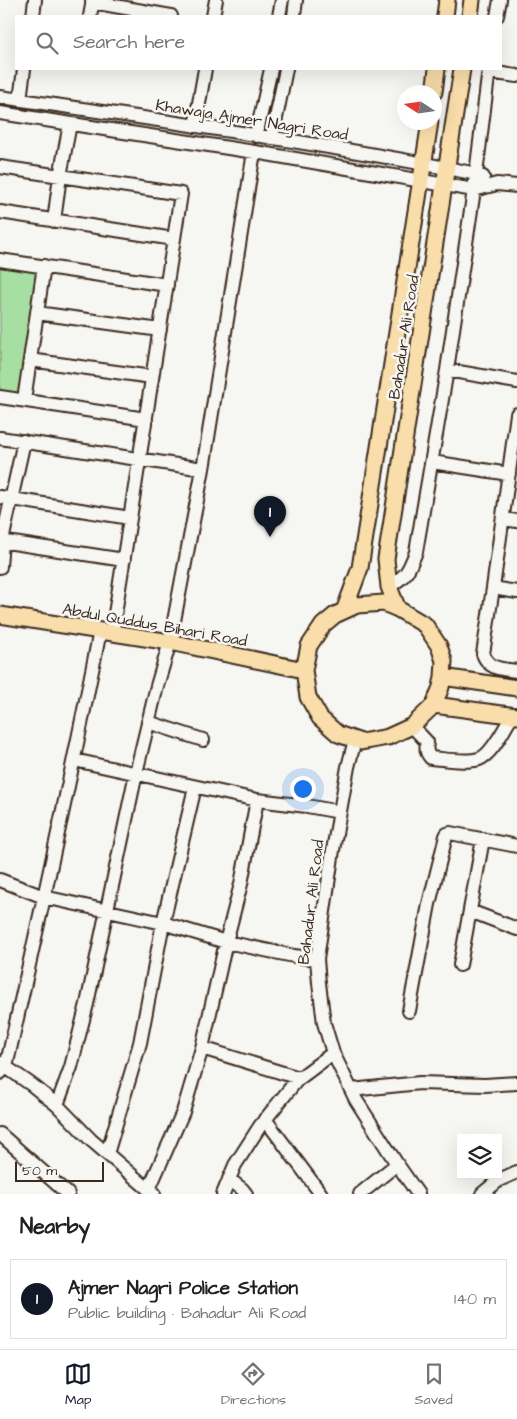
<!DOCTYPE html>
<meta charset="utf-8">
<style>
:root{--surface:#fff;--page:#f2f2f2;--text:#202124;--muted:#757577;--line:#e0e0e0;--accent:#111827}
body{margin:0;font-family:"Architects Daughter",sans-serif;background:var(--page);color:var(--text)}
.controls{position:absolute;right:15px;bottom:15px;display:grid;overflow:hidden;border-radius:0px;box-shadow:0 5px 20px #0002}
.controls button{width:45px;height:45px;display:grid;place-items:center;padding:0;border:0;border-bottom:1px solid var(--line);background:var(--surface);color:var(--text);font:25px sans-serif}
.compass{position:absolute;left:397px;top:85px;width:45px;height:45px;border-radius:50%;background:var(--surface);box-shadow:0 5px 20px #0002;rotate:282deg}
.scale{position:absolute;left:15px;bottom:12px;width:89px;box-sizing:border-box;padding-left:5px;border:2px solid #3b2a1e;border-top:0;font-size:14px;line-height:18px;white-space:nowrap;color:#3b2a1e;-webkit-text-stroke:4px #f6f6f2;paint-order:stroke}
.you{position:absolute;left:302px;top:788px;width:18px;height:18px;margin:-12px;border:4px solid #fff;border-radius:50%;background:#1a73e8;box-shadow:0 0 0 8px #1a73e833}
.badge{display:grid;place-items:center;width:32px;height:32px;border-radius:50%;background:var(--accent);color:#fff;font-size:16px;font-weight:700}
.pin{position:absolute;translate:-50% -41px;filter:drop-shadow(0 1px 2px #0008)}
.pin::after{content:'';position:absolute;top:26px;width:18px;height:15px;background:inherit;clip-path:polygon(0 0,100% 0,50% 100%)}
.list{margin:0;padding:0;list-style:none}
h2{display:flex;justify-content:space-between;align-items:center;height:65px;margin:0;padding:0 20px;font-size:21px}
h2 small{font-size:16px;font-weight:400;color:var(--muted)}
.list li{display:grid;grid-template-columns:32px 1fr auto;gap:15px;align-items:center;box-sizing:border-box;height:80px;margin:0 10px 10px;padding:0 10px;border:1px solid var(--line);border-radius:0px}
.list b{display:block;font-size:19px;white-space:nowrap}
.list p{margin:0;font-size:16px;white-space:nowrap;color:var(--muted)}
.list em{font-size:16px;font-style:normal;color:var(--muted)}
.icon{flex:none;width:28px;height:28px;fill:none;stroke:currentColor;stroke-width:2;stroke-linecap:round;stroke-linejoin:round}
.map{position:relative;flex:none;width:517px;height:1194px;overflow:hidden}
.search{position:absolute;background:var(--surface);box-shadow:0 5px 20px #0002;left:15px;right:15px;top:15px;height:55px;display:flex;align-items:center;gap:12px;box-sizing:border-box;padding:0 18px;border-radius:0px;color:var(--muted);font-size:19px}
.sheet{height:155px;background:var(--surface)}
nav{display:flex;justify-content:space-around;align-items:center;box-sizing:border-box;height:70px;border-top:1px solid var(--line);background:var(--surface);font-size:14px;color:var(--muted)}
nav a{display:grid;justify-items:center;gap:2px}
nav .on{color:var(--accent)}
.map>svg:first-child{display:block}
.green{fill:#a7dea2;stroke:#718460}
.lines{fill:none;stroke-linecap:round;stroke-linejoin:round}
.minor-casing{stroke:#3b2a1e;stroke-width:16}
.major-casing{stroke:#3b2a1e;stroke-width:19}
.minor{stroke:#f6f6f2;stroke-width:12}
.major{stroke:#f9deab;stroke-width:15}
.labels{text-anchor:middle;stroke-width:5;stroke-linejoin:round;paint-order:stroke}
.street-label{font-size:16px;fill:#3b2a1e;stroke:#f6f6f2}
</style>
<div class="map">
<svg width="517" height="1194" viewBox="0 0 517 1194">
<rect width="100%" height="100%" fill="#f6f6f2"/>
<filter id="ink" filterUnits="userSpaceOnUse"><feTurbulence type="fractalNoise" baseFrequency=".02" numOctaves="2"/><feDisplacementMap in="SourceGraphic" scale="10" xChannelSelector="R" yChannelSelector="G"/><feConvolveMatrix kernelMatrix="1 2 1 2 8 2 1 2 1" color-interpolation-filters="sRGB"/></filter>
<g filter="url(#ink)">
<!-- green -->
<path class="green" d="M0,260L44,266L24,400L0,397Z"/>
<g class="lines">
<defs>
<path id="minor" d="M92,2L171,16
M33,16L35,0
M90,16L93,0
M213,16L216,0
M279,16L282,0
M294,16L296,0
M497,16L500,0
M489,72L517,76
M0,97C159,120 319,143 477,174L483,177
M20,100L24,69
M0,113L261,153L474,190L497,184L517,186
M195,126L205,69
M256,136L271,69
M272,138L286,69
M0,167L181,194L112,633
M0,212L174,239
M54,221L60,176L70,124
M0,260L167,285
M37,313L160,330
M30,360L152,377
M447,370L517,382
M0,397L146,419
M24,400L44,266
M517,414L493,588L483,654C489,670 502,669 517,671
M0,438L203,469
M432,462L509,474
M0,497L130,518
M503,519L517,521
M0,541L124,560
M0,567L2,541L24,441
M389,587C407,575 408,572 416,552L447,370L474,190L489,69
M493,588L517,592
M148,722L203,740
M412,726L427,742C426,749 426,753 431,758C445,759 466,763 479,759C492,755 505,727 512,716
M355,740L348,767L333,850L317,959L319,983L324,1023L333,1053L356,1100L397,1164L418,1194
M74,760L257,800L307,806L340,812
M0,880L44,897L163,923L226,942L294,956L317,959
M470,911L517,929
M460,965L483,839
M409,1011L429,904L446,836L447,834L450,833L517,846
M202,1048L299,1078
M0,1063L32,1085L57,1105L91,1140L154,1194
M0,1073L6,1067C39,922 71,777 100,631
M351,1090L420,1083L485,1085L517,1083
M57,1105L71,1067L87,1004L136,773L157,686L170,642L203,469L254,152
M265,1119L321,1194
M0,1134L68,1194
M107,1154L140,1043L163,923L195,787
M229,1179L242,1189L246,1194
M149,1189L183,1112L202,1048L226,942L241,884L257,800
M223,1194L235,1165L260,1126L297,1080L333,1053
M360,1194L397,1164
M482,1194L499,1180L517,1172"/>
<path id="major" d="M445,16L447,0
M470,16L472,0
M434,92L437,69
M384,603L398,609L425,625L439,646L444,661L443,677L441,687L434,705L412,726L388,737L361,742L338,734L320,718L308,697L304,670L309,646L323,625L335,615L357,605Z
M398,609L389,587L386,559L462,69
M344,611L360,568L430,122
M0,615L170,642L304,670
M443,677L517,688
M434,705L517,716"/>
</defs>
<!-- minor casing -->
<use href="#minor" class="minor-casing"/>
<!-- major casing -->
<use href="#major" class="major-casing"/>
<!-- minor -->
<use href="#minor" class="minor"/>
<!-- major -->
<use href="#major" class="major"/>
</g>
</g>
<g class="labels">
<!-- street labels -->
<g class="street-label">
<text transform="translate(252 119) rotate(9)" y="6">Khawaja Ajmer Nagri Road</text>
<text transform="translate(403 337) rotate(-81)" y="6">Bahadur Ali Road</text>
<text transform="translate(155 624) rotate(10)" y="6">Abdul Quddus Bihari Road</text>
<text transform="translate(310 902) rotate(-83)" y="6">Bahadur Ali Road</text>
</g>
</g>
</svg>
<div class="controls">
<button><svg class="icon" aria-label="layers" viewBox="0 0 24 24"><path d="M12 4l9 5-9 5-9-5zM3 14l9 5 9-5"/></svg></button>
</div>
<svg class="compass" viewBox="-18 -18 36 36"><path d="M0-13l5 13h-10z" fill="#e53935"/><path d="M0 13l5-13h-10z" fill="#757577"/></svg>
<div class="scale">50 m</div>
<div class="you"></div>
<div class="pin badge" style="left:270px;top:537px">1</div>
<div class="search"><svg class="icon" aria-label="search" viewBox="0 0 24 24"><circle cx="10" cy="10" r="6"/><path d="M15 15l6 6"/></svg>Search here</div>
</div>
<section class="sheet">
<h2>Nearby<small></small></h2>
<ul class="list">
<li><span class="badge">1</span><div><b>Ajmer Nagri Police Station</b><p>Public building · Bahadur Ali Road</p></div><em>140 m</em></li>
</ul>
</section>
<nav>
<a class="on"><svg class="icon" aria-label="map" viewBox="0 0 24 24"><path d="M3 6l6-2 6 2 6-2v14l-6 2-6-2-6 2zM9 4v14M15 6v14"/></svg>Map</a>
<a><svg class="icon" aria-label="directions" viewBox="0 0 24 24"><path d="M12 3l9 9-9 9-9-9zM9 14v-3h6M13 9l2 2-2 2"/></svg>Directions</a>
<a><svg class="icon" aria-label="saved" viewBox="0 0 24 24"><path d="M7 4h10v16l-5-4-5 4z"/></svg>Saved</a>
</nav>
